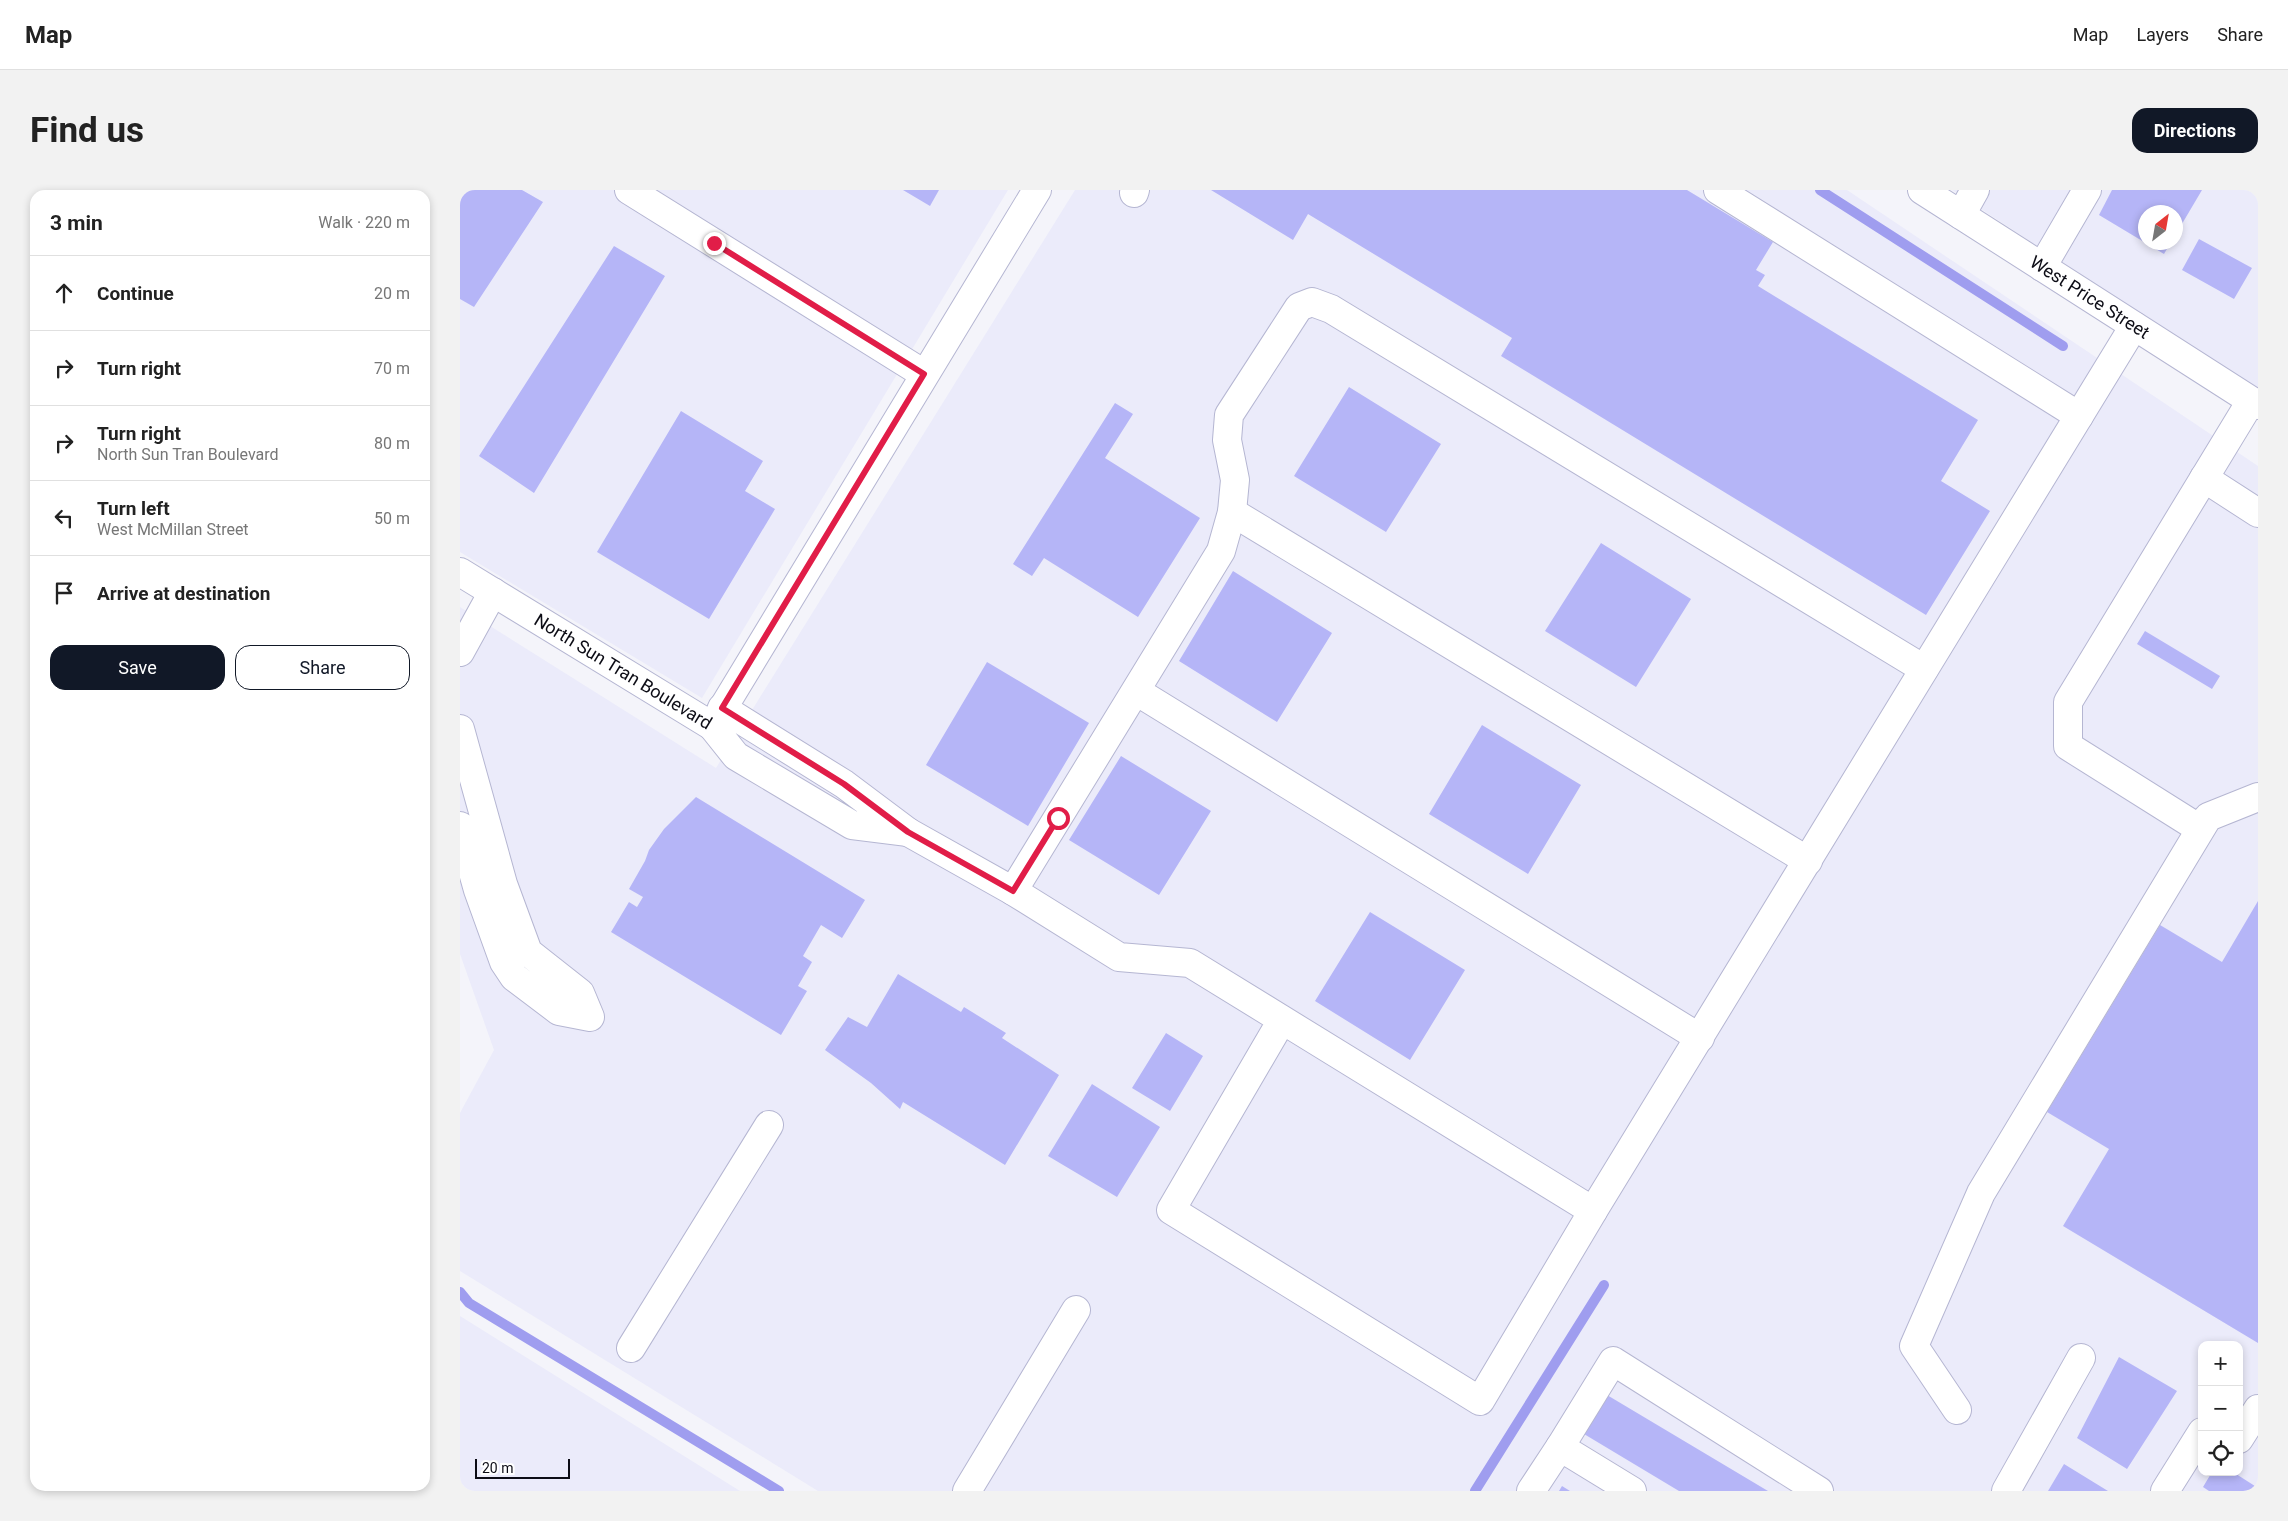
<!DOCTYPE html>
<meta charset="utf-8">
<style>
:root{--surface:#fff;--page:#f2f2f2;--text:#222;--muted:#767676;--line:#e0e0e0;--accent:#111827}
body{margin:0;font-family:Roboto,sans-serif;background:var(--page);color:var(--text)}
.controls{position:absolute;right:15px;bottom:15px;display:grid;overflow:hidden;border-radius:10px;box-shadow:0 2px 8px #0003}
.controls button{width:45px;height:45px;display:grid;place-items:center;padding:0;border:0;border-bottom:1px solid var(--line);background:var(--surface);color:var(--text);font:25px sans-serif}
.compass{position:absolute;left:1678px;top:15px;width:45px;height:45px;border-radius:50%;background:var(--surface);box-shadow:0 2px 8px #0003;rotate:31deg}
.scale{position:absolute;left:15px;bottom:12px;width:95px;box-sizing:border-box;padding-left:5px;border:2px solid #0c0c15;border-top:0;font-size:14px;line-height:18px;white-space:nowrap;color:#0c0c15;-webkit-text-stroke:4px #fff;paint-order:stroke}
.stop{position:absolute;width:15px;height:15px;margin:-11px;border:4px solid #e11d48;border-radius:50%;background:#fff}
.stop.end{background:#e11d48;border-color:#fff;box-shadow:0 1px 5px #0008}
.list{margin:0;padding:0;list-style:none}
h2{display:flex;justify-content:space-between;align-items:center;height:65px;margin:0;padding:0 20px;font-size:21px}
h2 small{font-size:16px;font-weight:400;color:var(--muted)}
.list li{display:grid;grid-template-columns:32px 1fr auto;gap:15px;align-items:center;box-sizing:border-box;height:75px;padding:0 20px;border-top:1px solid var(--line)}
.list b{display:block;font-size:19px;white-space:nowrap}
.list p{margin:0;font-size:16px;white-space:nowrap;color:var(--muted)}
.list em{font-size:16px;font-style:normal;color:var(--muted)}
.actions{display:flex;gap:10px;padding:15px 20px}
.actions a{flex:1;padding:11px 0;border:1px solid var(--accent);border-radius:15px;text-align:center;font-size:18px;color:var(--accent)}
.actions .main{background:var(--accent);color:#fff}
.icon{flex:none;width:28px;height:28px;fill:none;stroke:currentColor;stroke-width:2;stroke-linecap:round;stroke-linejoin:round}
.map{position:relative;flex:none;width:1798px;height:1301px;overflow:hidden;border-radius:15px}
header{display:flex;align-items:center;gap:30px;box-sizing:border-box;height:70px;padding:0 25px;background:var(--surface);border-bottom:1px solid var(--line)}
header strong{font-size:24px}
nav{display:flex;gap:28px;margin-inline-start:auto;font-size:18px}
.intro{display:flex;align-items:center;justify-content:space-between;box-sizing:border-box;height:120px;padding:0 30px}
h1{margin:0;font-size:35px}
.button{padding:12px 22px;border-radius:15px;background:var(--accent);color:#fff;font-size:18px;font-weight:700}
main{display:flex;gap:30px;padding:0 30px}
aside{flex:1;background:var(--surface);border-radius:15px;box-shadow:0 2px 8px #0003}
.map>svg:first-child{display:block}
.built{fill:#ebebfa;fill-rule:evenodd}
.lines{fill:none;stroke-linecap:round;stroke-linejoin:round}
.stream{stroke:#9f9def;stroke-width:10}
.building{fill:#b5b5f7}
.minor-casing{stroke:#b5b6d2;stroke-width:30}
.minor{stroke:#fff;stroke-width:28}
.route{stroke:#e11d48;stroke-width:6}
.labels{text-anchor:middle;stroke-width:4;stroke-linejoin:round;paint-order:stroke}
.street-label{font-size:18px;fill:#0c0c15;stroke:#fff}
</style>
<header>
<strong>Map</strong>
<nav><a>Map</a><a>Layers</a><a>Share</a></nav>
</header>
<div class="intro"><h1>Find us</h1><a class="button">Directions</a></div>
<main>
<aside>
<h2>3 min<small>Walk · 220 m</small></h2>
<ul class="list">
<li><svg class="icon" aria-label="ahead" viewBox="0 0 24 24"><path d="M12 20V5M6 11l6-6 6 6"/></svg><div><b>Continue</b></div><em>20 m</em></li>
<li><svg class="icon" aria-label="right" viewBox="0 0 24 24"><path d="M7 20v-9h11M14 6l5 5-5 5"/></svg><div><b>Turn right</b></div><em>70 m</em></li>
<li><svg class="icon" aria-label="right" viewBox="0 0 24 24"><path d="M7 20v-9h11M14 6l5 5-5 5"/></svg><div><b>Turn right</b><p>North Sun Tran Boulevard</p></div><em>80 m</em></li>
<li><svg class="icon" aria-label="left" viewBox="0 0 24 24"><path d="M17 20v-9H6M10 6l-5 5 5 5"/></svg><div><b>Turn left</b><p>West McMillan Street</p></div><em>50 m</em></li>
<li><svg class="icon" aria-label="arrive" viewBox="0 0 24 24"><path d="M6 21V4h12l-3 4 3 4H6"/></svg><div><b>Arrive at destination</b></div></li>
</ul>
<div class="actions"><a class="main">Save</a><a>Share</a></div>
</aside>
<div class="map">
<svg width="1798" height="1301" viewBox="0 0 1798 1301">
<rect width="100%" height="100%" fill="#f4f4fa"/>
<!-- built -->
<path class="built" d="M0,0H548L242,508L0,362Z
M615,0H1387L1798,276V1301H358L0,1081V923L34,860L0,764V417L256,578ZM1742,1155H1779V1282H1742Z
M1492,0H1798V199L1733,158ZM1686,22H1716V52H1686Z
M0,1126L280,1301H0Z"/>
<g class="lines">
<!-- stream -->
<path class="stream" d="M1360,0L1603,156
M0,1102L9,1113L319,1301
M1015,1301L1144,1095"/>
</g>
<!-- building -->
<path class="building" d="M0,0H62L83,12L14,117L0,109Z
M443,0H479L470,16Z
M751,0H1227L1313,52L1296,80L1305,85L1298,96L1518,230L1481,291L1530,321L1466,425L1041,166L1052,148L848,24L833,50Z
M1652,0H1742L1716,44V22H1686V52H1711L1704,64L1639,25Z
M1739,49L1792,78L1774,109L1722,80Z
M154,56L205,86L74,303L19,266Z
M889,197L981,254L926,342L834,286Z
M655,213L673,224L645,268L740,328L678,427L584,368L572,386L553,374Z
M221,221L303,271L285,301L315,319L249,429L137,362Z
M1141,353L1231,409L1176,497L1085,441Z
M773,381L872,443L817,532L719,471Z
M1685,441L1760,486L1752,499L1677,454Z
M527,472L629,533L568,636L466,575Z
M1022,535L1121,595L1068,684L969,624Z
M661,566L751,621L699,705L609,650Z
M236,607L405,710L382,748L361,735L343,766L352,772L338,796L347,801L321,845L151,742L169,712L177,717L183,707L169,699L185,671L189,660L204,639Z
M1798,711V1153L1603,1036L1649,959L1587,922L1700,735L1762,772Z
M910,722L1005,780L950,870L855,811Z
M438,784L501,822L504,817L546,843L542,848L599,885L545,975L443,912L440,919L411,893L365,860L388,827L407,837Z
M706,843L743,866L710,921L672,898Z
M632,894L700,937L657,1007L588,966Z
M1659,1167L1717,1201L1667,1279L1617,1248Z
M1147,1205L1308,1301H1219L1124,1244Z
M1604,1274L1648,1301H1588Z
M1752,1282H1773L1798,1298V1301H1749L1743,1297Z
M1102,1296L1110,1301H1099Z"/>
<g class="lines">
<defs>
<g id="minor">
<path d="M169,0L464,184"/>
<path d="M1258,0L1619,226"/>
<path id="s1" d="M1462,0L1798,215"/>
<path d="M674,3L675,0"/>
<path d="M1501,25L1515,0"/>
<path d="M1582,77L1627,0"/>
<path d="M1744,288L1798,323"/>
<path d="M772,322L1348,671"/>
<path id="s2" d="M0,382L252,536L577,0"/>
<path d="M0,462L33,402"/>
<path d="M676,501L1240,848"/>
<path d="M252,536L276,566L392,635L448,642L384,594L262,518"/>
<path d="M0,539L43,694L68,762L120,803L130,827L99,821L54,787L44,772L18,700L0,636"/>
<path d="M1740,639L1608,556V512L1791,211"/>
<path d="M448,642L553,701"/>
<path d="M822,830L711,1020L1020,1211L1133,1021L730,773L659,767L553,701L761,361L772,322L775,290L767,250L769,225L839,117L852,112L871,119L1464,479"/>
<path d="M1133,1021L1674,136"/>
<path d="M171,1158L309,935"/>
<path d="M1497,1220L1454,1156L1521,1003L1748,627L1798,607"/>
<path d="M1779,1249L1798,1219"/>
<path d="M1100,1257L1153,1171L1359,1301"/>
<path d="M507,1301L616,1120"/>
<path d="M1071,1301L1100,1257L1172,1301"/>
<path d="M1546,1301L1621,1168"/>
<path d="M1705,1301L1742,1242"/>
</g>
</defs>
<!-- minor casing -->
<use href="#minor" class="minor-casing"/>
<!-- minor -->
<use href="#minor" class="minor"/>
</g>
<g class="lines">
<!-- route -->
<path class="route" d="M254,53L464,184L262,518L384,594L448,642L553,701L598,628"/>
</g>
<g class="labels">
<!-- street labels -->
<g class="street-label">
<text dy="6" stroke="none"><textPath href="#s1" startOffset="199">West Price Street</textPath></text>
<text dy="6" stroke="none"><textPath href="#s2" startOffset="191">North Sun Tran Boulevard</textPath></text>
</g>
</g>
</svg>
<div class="controls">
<button>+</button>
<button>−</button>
<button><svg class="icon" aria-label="locate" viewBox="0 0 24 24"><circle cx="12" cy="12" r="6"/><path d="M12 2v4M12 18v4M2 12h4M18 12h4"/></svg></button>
</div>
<svg class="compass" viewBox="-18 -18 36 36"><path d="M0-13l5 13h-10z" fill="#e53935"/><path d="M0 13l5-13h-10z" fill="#767676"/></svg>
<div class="scale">20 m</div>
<div class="stop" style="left:598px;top:628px"></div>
<div class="stop end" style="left:254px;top:53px"></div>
</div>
</main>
